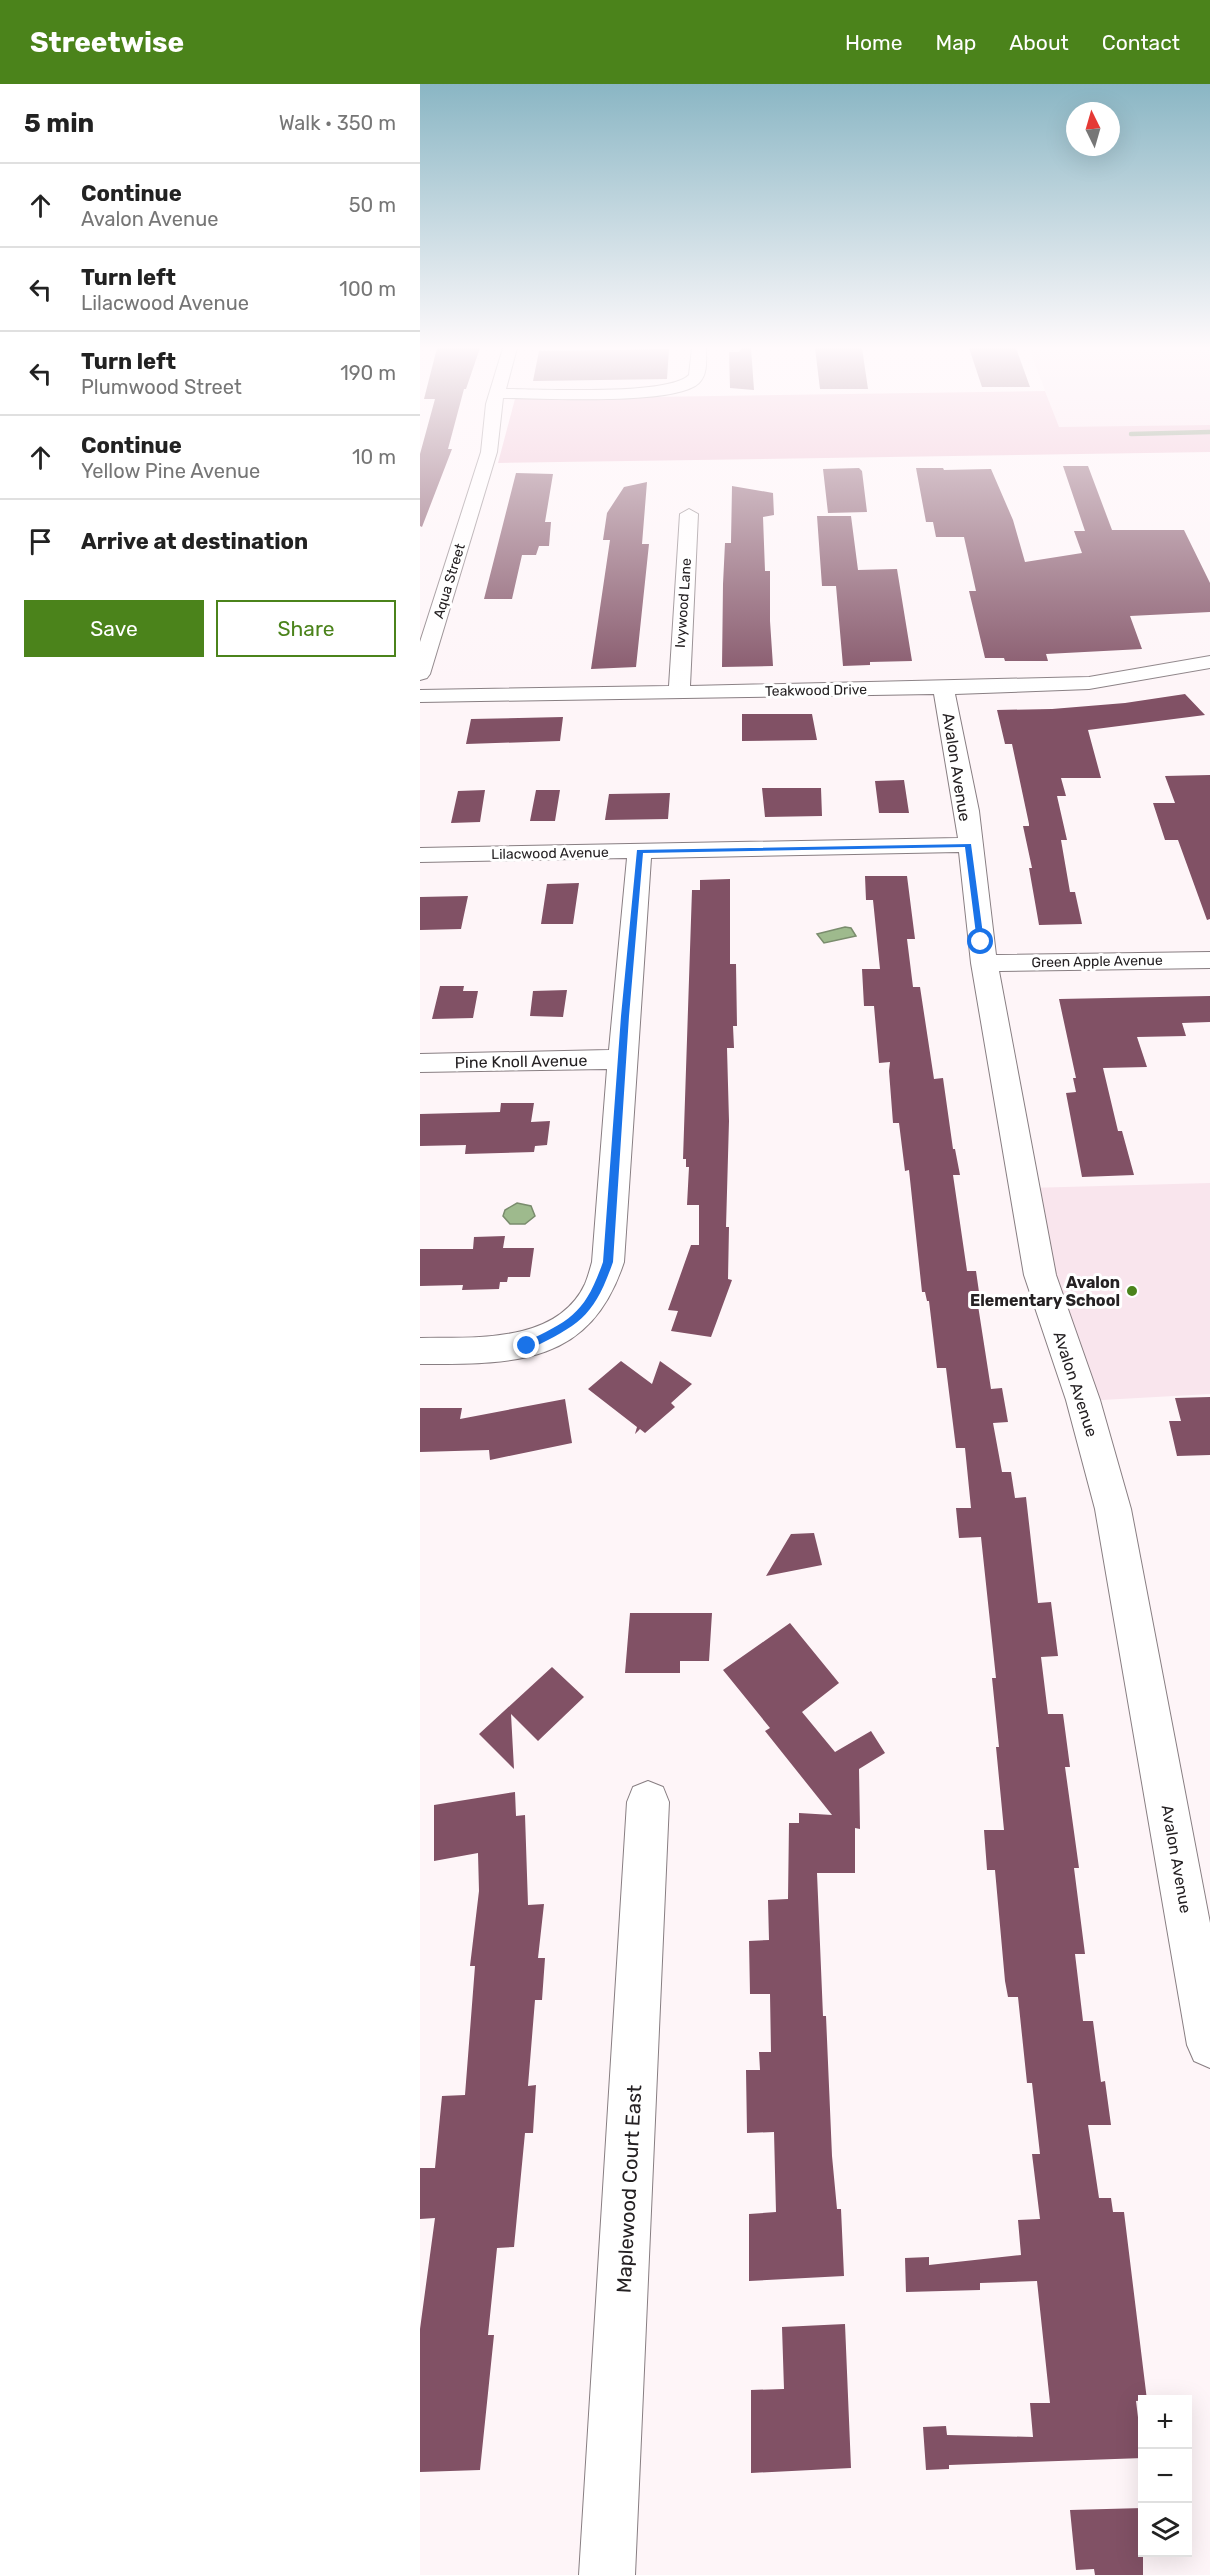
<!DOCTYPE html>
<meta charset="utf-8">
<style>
:root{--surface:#fff;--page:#f6f6f6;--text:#222;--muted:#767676;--line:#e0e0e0;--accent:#4b831b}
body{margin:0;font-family:Rubik,sans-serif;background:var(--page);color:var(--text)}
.controls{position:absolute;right:18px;bottom:18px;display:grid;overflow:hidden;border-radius:0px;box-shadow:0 6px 24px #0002}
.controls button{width:54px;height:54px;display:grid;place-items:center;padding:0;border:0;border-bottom:2px solid var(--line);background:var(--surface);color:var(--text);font:30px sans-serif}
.compass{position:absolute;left:646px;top:18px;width:54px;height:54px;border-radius:50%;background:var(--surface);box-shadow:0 6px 24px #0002;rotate:355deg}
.stop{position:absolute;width:18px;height:18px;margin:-14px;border:4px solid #1a73e8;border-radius:50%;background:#fff}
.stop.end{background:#1a73e8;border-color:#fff;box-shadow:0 2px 6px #0008}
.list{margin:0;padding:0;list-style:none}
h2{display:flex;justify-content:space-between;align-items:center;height:78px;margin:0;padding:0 24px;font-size:26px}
h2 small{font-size:20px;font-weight:400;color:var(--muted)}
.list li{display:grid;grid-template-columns:39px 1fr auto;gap:18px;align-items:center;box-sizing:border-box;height:84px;padding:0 24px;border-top:2px solid var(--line)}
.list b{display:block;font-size:22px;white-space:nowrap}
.list p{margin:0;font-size:20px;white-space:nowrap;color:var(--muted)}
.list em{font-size:20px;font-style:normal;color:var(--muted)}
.actions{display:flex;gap:12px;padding:18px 24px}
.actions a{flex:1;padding:14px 0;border:2px solid var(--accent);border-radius:0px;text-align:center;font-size:21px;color:var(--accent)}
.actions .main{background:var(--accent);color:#fff}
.icon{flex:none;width:33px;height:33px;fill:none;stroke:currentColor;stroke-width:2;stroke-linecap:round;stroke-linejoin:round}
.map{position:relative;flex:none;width:790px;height:2491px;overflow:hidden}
header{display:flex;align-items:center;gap:36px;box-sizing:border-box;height:84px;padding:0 30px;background:var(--accent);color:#fff}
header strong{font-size:28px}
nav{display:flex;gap:33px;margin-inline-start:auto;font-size:21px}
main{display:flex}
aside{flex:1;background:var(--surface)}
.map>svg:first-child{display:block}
.built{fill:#f9e5ed}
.green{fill:#edbccf}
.water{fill:#9eba8d;stroke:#7a8c6d;stroke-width:1.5}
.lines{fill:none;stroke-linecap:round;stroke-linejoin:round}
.stream{stroke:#7a8c6d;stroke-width:4.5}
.building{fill:#815165}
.minor-casing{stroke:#887e82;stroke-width:2}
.minor{fill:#fff;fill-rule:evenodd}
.route{fill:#1a73e8}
.poi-dot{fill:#4b831b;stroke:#fff;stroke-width:2}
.labels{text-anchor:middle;stroke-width:6;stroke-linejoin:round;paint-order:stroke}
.far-street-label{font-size:14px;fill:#252123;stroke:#fff}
.street-label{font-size:16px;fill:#252123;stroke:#fff}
.poi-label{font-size:16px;font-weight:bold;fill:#252123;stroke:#fff;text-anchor:end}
.near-street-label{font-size:20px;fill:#252123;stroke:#fff}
</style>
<header>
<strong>Streetwise</strong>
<nav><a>Home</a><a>Map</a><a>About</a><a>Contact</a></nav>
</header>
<main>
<aside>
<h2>5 min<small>Walk · 350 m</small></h2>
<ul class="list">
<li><svg class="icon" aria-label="ahead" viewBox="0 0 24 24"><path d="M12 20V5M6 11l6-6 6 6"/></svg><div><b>Continue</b><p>Avalon Avenue</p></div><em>50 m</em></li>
<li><svg class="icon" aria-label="left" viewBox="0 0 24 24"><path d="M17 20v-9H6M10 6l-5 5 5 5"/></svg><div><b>Turn left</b><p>Lilacwood Avenue</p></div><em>100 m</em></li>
<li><svg class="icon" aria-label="left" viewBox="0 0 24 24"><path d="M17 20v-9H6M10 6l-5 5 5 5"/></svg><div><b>Turn left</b><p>Plumwood Street</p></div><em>190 m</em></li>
<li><svg class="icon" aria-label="ahead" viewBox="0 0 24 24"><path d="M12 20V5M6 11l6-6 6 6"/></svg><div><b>Continue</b><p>Yellow Pine Avenue</p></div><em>10 m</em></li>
<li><svg class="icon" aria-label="arrive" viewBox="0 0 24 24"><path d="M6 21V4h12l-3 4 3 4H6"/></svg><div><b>Arrive at destination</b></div></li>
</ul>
<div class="actions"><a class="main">Save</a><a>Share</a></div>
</aside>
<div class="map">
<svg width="790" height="2491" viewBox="0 0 790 2491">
<rect width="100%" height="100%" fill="#fef5f8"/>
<!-- built -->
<path class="built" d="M609,264H790V341L639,344Z
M790,1099V1310L664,1317L608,1104Z"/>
<!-- green -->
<path class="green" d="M625,307L639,343L790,341V368L78,379L95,315Z"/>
<!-- water -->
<path class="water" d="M425,843L431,844L436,852L404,859L397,850Z
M97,1119L111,1122L115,1132L105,1140H90L83,1132L85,1126Z"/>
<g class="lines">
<!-- stream -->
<path class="stream" d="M711,350L790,348"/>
</g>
<!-- building -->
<path class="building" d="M17,264H60L46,305H44L28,365H32L2,443L0,442V370L15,315H4Z
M322,264H331L334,306L310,304L309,268H319Z
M395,264H442L448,305H400Z
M549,264H596L610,303H562Z
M249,265L247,295L113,297L119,267Z
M643,382H668L692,446H764L790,499V528L710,532L722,565L626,570L628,577H585L584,574H565L549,507H556L544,453H516L513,438H506L496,384H523L524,386L571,385L593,436L605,478L662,469L654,447H665Z
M439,384L442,387L447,428L408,429L403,385Z
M96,389L133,390L125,438H131L129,462H119L116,471H102L92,515H64Z
M227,398L222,460H229L216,583L171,585L190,456H183L187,429L204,403Z
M312,402L353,409L354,431L343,433L345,487H350V537L353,582L302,583L303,500L305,459H311Z
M397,432H431L438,486L477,485L492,577L450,578V581L423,582L416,502H402Z
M765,610L785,631L668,646L681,694H641L646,712H637L647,756H641L650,808H655L662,840L619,841L609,784H612L603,742H609V740L592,660H585L577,626L632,625L705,619Z
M322,630H392L397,656L322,657Z
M143,633L140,657L46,660L51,635Z
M790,691V835L787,836L758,756H745L733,719H755L745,692Z
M484,696L489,729H459L455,697Z
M342,704H401L402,732L345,733Z
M65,706L60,738L31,739L38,707Z
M116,706H140L135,737H110Z
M250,709L248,735L185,736L189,710Z
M445,792H487L495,855H487L493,903H500L514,995L523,994L533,1065H535L540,1091H533L547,1187H556L560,1215H557L571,1305L582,1304L588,1338L573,1339L582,1388H591L595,1414L606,1413L618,1519L631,1518L638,1572L621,1573L628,1630H643L650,1683H645L659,1784H654L665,1870H655L663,1937H673L681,1998L685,1997L691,2041H668L679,2114H691L693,2128H704L727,2316L716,2317L723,2374L529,2381V2385L506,2386L503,2343L526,2342L527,2351L613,2353L610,2319H630L617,2197L560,2199V2206L486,2208L485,2174L509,2173V2181L601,2171L598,2136L620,2135L612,2070H620L612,1999H607L598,1913H588L585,1897L575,1786H567L564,1746H584L576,1663H579L572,1594H576L561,1453L539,1454L536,1424H551L545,1364H536L526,1284H517L509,1217H507L505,1208H502L489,1086L485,1087L479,1039H473L469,987L470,978L459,979L454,922H444L442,885H460L453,816H446Z
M310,795V880H316L317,942H313L314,964H307L309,1037L306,1143H309L308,1195L312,1196L291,1253L251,1247L258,1227L248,1226L271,1161H279V1121H267L269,1083H266V1075H263L272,806H280V796Z
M159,799L153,840H121L127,800Z
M48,812L41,845L0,846V813Z
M20,902H44L43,907H58L53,934L12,935Z
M147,906L143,933L110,932L113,907Z
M790,912V938L762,939L766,952L717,953L727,983L683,984L698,1047H702L714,1091L662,1093L646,1009L656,1008L653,994H656L639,915Z
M81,1019H114L111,1038L130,1037L127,1061L115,1062L114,1068L45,1070L46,1061L0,1062V1030L80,1028Z
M85,1152L83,1164H114L110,1193H88L87,1198H80L79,1205L42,1206L43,1201L0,1202V1165H53L54,1153Z
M201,1277L232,1300L240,1277L272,1300L251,1319L255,1323L225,1349L220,1345L215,1350L217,1343L168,1305Z
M790,1313V1371L757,1372L749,1337H761L755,1314Z
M145,1315L152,1359L70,1376L69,1366L0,1368V1324H42L40,1335Z
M394,1449L402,1481L346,1492L371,1450Z
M210,1529H292L289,1577H260V1589H205Z
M370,1539L419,1599L382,1628L415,1668L451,1647L465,1669L439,1685L440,1745L435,1744V1789H397L403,1932H406L412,2072L417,2125H421L424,2192L329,2197V2130L356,2128L354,2048L327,2049L326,1986H340L339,1968H351L350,1910H330L329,1857L349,1856L348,1816L368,1815L369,1739H379V1729L412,1731L345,1647L350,1644L303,1586Z
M132,1583L164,1613L118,1657L91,1630L94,1685L59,1650Z
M95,1708L96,1732L105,1731L108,1821L124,1820L118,1874H125L122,1916H115L108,2002L116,2001L113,2049H105L94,2163L77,2164L68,2251H74L60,2386L0,2388V2245L15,2134L0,2135V2084H15L22,2012L45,2011L55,1882H50L59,1807L58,1769L14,1777V1721Z
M425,2240L431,2384L331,2389V2306L364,2305L362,2243Z
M723,2424V2491H675L674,2485L656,2486L650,2426Z"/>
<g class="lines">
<defs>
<path id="minor" d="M83,264H97L86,305C119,305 249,312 269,291L272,264H286C286,276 288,290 279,299C256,322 119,314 83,314L77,368L10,590L7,594L0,596V558L61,368L66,320Z
M269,425L278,430L270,602L669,593L790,572V584L669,605L535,610L559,727L576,871L790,868V884L579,887L636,1191L680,1316L711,1425L790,1839V1984L774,1977L767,1961L675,1425L646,1316L604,1191L551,879L539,768L231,774L204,1178C170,1282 94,1280 0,1280V1254C54,1253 137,1260 165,1200C168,1193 170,1185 172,1178L187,985L0,988V970L189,966L207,774L0,778V764L538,754L514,610L0,618V606L249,602L260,430Z
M228,1697L243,1703L249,1718L215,2491H159L207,1718L213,1703Z"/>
</defs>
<!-- minor casing -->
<use href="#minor" class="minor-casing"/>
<!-- minor -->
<use href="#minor" class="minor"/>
</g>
<!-- sky -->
<linearGradient id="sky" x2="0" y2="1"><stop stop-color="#8ab6c4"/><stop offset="0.43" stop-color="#fffafc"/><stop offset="1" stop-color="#fffafc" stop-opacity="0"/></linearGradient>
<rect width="790" height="613" fill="url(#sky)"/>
<!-- route -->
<path class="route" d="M551,760L564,858L561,860L557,858L545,763L223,769L209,932L193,1178C174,1232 161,1240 110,1265H103V1259C152,1236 165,1229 183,1178L201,932L217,766Z"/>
<!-- markers -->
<circle class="poi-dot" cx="712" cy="1207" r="6"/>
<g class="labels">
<!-- far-street labels -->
<g class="far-street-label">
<text transform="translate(29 497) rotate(-73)" y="5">Aqua Street</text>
<text transform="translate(263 519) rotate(-86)" y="5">Ivywood Lane</text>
<text transform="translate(396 606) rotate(-1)" y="5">Teakwood Drive</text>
<text transform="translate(130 769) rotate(-1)" y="5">Lilacwood Avenue</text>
<text transform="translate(677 877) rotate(-1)" y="5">Green Apple Avenue</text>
</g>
<!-- street labels -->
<g class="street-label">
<text transform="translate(537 683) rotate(81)" y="6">Avalon Avenue</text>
<text transform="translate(101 977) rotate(-1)" y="6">Pine Knoll Avenue</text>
<text transform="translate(656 1300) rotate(72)" y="6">Avalon Avenue</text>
<text transform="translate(757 1775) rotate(80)" y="6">Avalon Avenue</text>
</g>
<!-- poi labels -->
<g class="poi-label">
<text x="700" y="1204">Avalon<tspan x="700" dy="18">Elementary School</tspan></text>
</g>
<!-- near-street labels -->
<g class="near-street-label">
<text transform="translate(209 2105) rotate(-87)" y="7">Maplewood Court East</text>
</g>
</g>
</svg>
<div class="controls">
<button>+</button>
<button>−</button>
<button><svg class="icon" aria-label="layers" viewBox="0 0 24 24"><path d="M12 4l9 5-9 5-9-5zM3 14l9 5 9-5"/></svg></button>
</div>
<svg class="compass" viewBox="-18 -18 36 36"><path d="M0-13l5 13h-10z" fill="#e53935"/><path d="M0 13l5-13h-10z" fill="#767676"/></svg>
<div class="stop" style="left:561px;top:858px"></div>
<div class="stop end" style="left:107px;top:1262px"></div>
</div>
</main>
